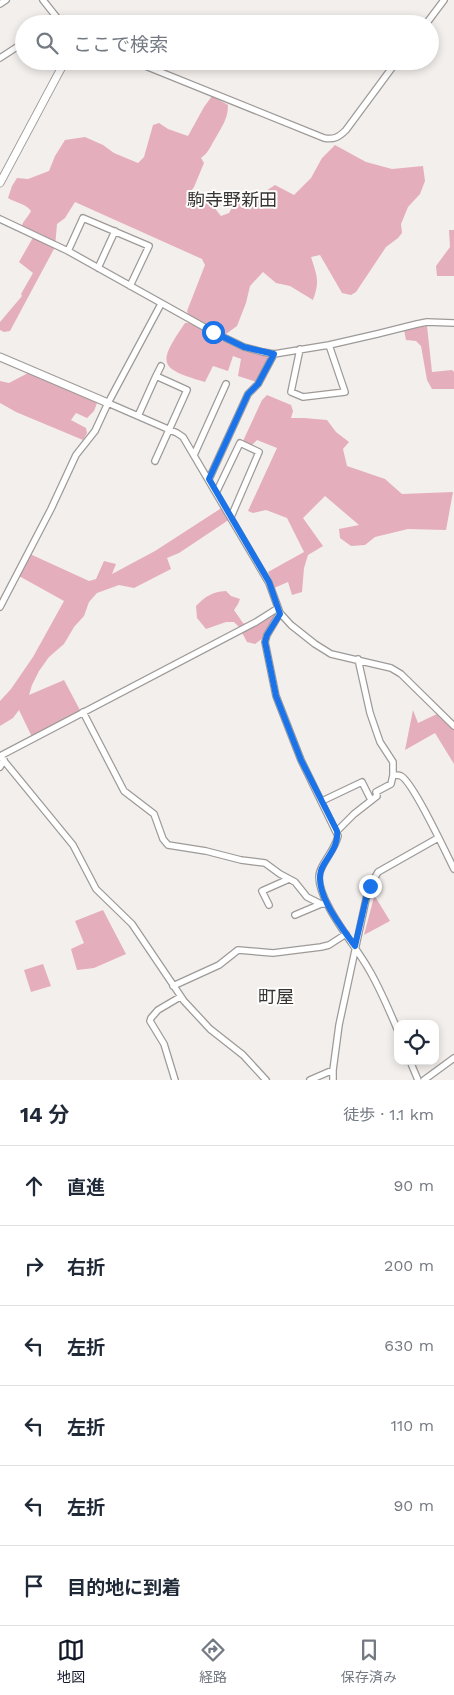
<!DOCTYPE html>
<html lang="ja">
<meta charset="utf-8">
<style>
:root{--surface:#fff;--page:#f6f6f7;--text:#1f2937;--muted:#747a83;--line:#e0e1e3;--accent:#111827}
body{margin:0;font-family:"Work Sans","Noto Sans JP",sans-serif;background:var(--page);color:var(--text)}
.controls{position:absolute;right:15px;bottom:15px;display:grid;overflow:hidden;border-radius:10px;box-shadow:0 2px 8px #0003}
.controls button{width:45px;height:45px;display:grid;place-items:center;padding:0;border:0;border-bottom:1px solid var(--line);background:var(--surface);color:var(--text);font:25px sans-serif}
.stop{position:absolute;width:15px;height:15px;margin:-11px;border:4px solid #1a73e8;border-radius:50%;background:#fff}
.stop.end{background:#1a73e8;border-color:#fff;box-shadow:0 1px 5px #0008}
.list{margin:0;padding:0;list-style:none}
h2{display:flex;justify-content:space-between;align-items:center;height:65px;margin:0;padding:0 20px;font-size:21px}
h2 small{font-size:16px;font-weight:400;color:var(--muted)}
.list li{display:grid;grid-template-columns:32px 1fr auto;gap:15px;align-items:center;box-sizing:border-box;height:80px;padding:0 20px;border-top:1px solid var(--line)}
.list b{display:block;font-size:19px;white-space:nowrap}
.list em{font-size:16px;font-style:normal;color:var(--muted)}
.icon{flex:none;width:28px;height:28px;fill:none;stroke:currentColor;stroke-width:2;stroke-linecap:round;stroke-linejoin:round}
.map{position:relative;flex:none;width:454px;height:1080px;overflow:hidden}
.search{position:absolute;background:var(--surface);box-shadow:0 2px 8px #0003;left:15px;right:15px;top:15px;height:55px;display:flex;align-items:center;gap:12px;box-sizing:border-box;padding:0 18px;border-radius:28px;color:var(--muted);font-size:19px}
.sheet{height:545px;background:var(--surface)}
nav{display:flex;justify-content:space-around;align-items:center;box-sizing:border-box;height:70px;border-top:1px solid var(--line);background:var(--surface);font-size:14px;color:var(--muted)}
nav a{display:grid;justify-items:center;gap:2px}
nav .on{color:var(--accent)}
.map>svg:first-child{display:block}
.green{fill:#e5aebd}
.lines{fill:none;stroke-linecap:round;stroke-linejoin:round}
.minor-casing{stroke:#9e9a98;stroke-width:8}
.tertiary-casing{stroke:#9e9a98;stroke-width:9}
.minor{stroke:#fff;stroke-width:5.5}
.tertiary{stroke:#fff;stroke-width:7}
.route{stroke:#1a73e8;stroke-width:6}
.labels{text-anchor:middle;stroke-width:4;stroke-linejoin:round;paint-order:stroke}
.quarter-label{font-size:18px;fill:#363533;stroke:#fffdfb}
</style>
<div class="map">
<svg width="454" height="1080" viewBox="0 0 454 1080">
<rect width="100%" height="100%" fill="#f3efec"/>
<!-- green -->
<path class="green" d="M212,96L228,105C228,119 222,126 215,139C210,147 209,152 201,158L204,163L194,187L187,196L201,203L204,200L213,206L221,216L229,213L238,197L243,200L250,196L263,195L266,191L275,185L294,195L311,178L322,158L335,145L366,162L392,169L423,166L425,181L420,194L408,207L401,224L402,233L398,238L386,247L356,292L351,295L342,293L320,255L311,257C317,276 320,281 313,300L290,286L276,283L263,272L250,286L246,303L237,326L226,334L189,316L187,311L205,265L202,259L75,202L65,218L57,224L55,247L10,331L4,332L0,330V322L22,296L21,294L33,273L19,262L35,234L27,230L22,225C24,220 28,217 31,211C25,203 16,203 8,198L12,186L17,178L28,179L49,171L55,156L65,140L85,137L103,145L114,153L138,163L144,157L153,125L159,123L168,129L188,136L204,107Z
M449,230H454V276H437L436,266L450,247Z
M185,323H189L242,349L270,356L257,382L238,376L241,359L233,356L228,371L213,366L205,382C157,368 158,363 185,323Z
M427,326L432,372L452,370L454,372V389H432L427,380L421,346L416,341L406,340L404,330Z
M28,373L85,397L97,403L94,411L87,418L76,413L71,420L86,428L87,433L83,440L16,412L0,403V381L9,383Z
M267,395L291,405L293,411L291,418H304L327,420L336,432L349,442L343,449L347,466L385,479L402,494L453,492L446,530L408,529L375,537L365,545L351,546L340,538L339,529L359,525L325,496L303,518L323,546L308,555L304,568L302,592L292,595L288,582L274,588L268,572L304,552L287,518L266,510L253,513L248,511L277,448L257,440L251,446L243,441L262,400Z
M223,507L230,519L179,553L167,558L171,569L134,588L119,585L97,593L89,602L84,616L74,627L64,644L49,657L39,671L32,685L29,695L64,680L81,712L32,737L19,710L13,718L0,726V701L11,689L33,657L64,601L19,576L30,554L89,581L96,579L104,561L116,564L112,574L155,551Z
M226,591L231,596L240,599L238,604L234,610L243,623L252,627L274,613L276,615L263,638L255,644L247,642L239,627L234,622H226L206,629L197,618L196,606C206,596 212,592 226,591Z
M413,710L418,723L437,714L454,728V764L435,733L405,750Z
M374,897L376,898L390,921L364,935Z
M103,910L126,954L94,968L77,970L71,949L84,943L75,921Z
M43,964L51,986L31,992L24,970Z"/>
<g class="lines">
<defs>
<path id="minor" d="M43,0L62,24
M0,4L6,0
M426,24L444,0
M0,58L23,43
M133,61L324,138C334,140 339,137 346,130L397,61
M0,219L68,251L213,332L244,347L263,352L274,354L329,345L377,334L417,324L427,322L454,323
M68,251L83,218L149,246L130,286
M98,268L115,231
M300,349L291,392L303,397L345,392L329,345
M156,376L161,366
M108,403L177,433L183,437L269,583L280,613L291,625L315,644L331,654L391,668L401,674L454,726
M138,416L156,376L187,390L155,461
M194,455L226,384
M209,479L248,394L258,384L274,354
M216,493L240,443L259,452L231,517
M0,607L51,509L76,455L95,431L108,403L161,304
M280,613L267,635L265,642L276,696L301,760L338,836C335,851 319,865 319,877C319,903 355,945 368,968C380,988 389,1010 398,1031
M358,659L370,713L380,742L393,762V775C396,775 399,775 401,776C413,782 446,853 454,869
M83,712L124,791L154,814L163,839L168,845L206,851L241,860L265,863L280,874L295,882L307,897L321,904H327
M0,756L73,845L96,889L132,924L184,1001L210,1029L243,1055L266,1080
M0,756L256,622L278,608
M0,767L4,760
M322,801L362,782L371,800
M337,831L354,814L377,796L376,792L391,784L393,775
M269,905L262,891L289,879
M295,915L321,904
M173,986L219,965L238,950L273,953L321,947L329,945L346,934
M410,1061L418,1080
M175,1080L164,1044L150,1021L151,1018L158,1010L180,997
M310,1080L333,1070
M333,1080V1070L339,1025L368,890L378,872L438,838
M424,1080L454,1058"/>
<path id="tertiary" d="M0,183L65,61
M0,357L108,403"/>
</defs>
<!-- minor casing -->
<use href="#minor" class="minor-casing"/>
<!-- tertiary casing -->
<use href="#tertiary" class="tertiary-casing"/>
<!-- minor -->
<use href="#minor" class="minor"/>
<!-- tertiary -->
<use href="#tertiary" class="tertiary"/>
</g>
<g class="lines">
<!-- route -->
<path class="route" d="M213,332L244,347L274,354L258,384L248,394L209,479L269,582L280,614L267,635L265,642L276,696L301,760L337,831C339,845 329,855 323,866C310,889 342,928 355,946L368,890L370,886"/>
</g>
<g class="labels">
<!-- quarter labels -->
<g class="quarter-label">
<text x="232" y="206">駒寺野新田</text>
<text x="276" y="1003">町屋</text>
</g>
</g>
</svg>
<div class="controls">
<button><svg class="icon" aria-label="locate" viewBox="0 0 24 24"><circle cx="12" cy="12" r="6"/><path d="M12 2v4M12 18v4M2 12h4M18 12h4"/></svg></button>
</div>
<div class="stop" style="left:213px;top:332px"></div>
<div class="stop end" style="left:370px;top:886px"></div>
<div class="search"><svg class="icon" aria-label="search" viewBox="0 0 24 24"><circle cx="10" cy="10" r="6"/><path d="M15 15l6 6"/></svg>ここで検索</div>
</div>
<section class="sheet">
<h2>14 分<small>徒歩 · 1.1 km</small></h2>
<ul class="list">
<li><svg class="icon" aria-label="ahead" viewBox="0 0 24 24"><path d="M12 20V5M6 11l6-6 6 6"/></svg><div><b>直進</b></div><em>90 m</em></li>
<li><svg class="icon" aria-label="right" viewBox="0 0 24 24"><path d="M7 20v-9h11M14 6l5 5-5 5"/></svg><div><b>右折</b></div><em>200 m</em></li>
<li><svg class="icon" aria-label="left" viewBox="0 0 24 24"><path d="M17 20v-9H6M10 6l-5 5 5 5"/></svg><div><b>左折</b></div><em>630 m</em></li>
<li><svg class="icon" aria-label="left" viewBox="0 0 24 24"><path d="M17 20v-9H6M10 6l-5 5 5 5"/></svg><div><b>左折</b></div><em>110 m</em></li>
<li><svg class="icon" aria-label="left" viewBox="0 0 24 24"><path d="M17 20v-9H6M10 6l-5 5 5 5"/></svg><div><b>左折</b></div><em>90 m</em></li>
<li><svg class="icon" aria-label="arrive" viewBox="0 0 24 24"><path d="M6 21V4h12l-3 4 3 4H6"/></svg><div><b>目的地に到着</b></div></li>
</ul>
</section>
<nav>
<a class="on"><svg class="icon" aria-label="map" viewBox="0 0 24 24"><path d="M3 6l6-2 6 2 6-2v14l-6 2-6-2-6 2zM9 4v14M15 6v14"/></svg>地図</a>
<a><svg class="icon" aria-label="directions" viewBox="0 0 24 24"><path d="M12 3l9 9-9 9-9-9zM9 14v-3h6M13 9l2 2-2 2"/></svg>経路</a>
<a><svg class="icon" aria-label="saved" viewBox="0 0 24 24"><path d="M7 4h10v16l-5-4-5 4z"/></svg>保存済み</a>
</nav>
